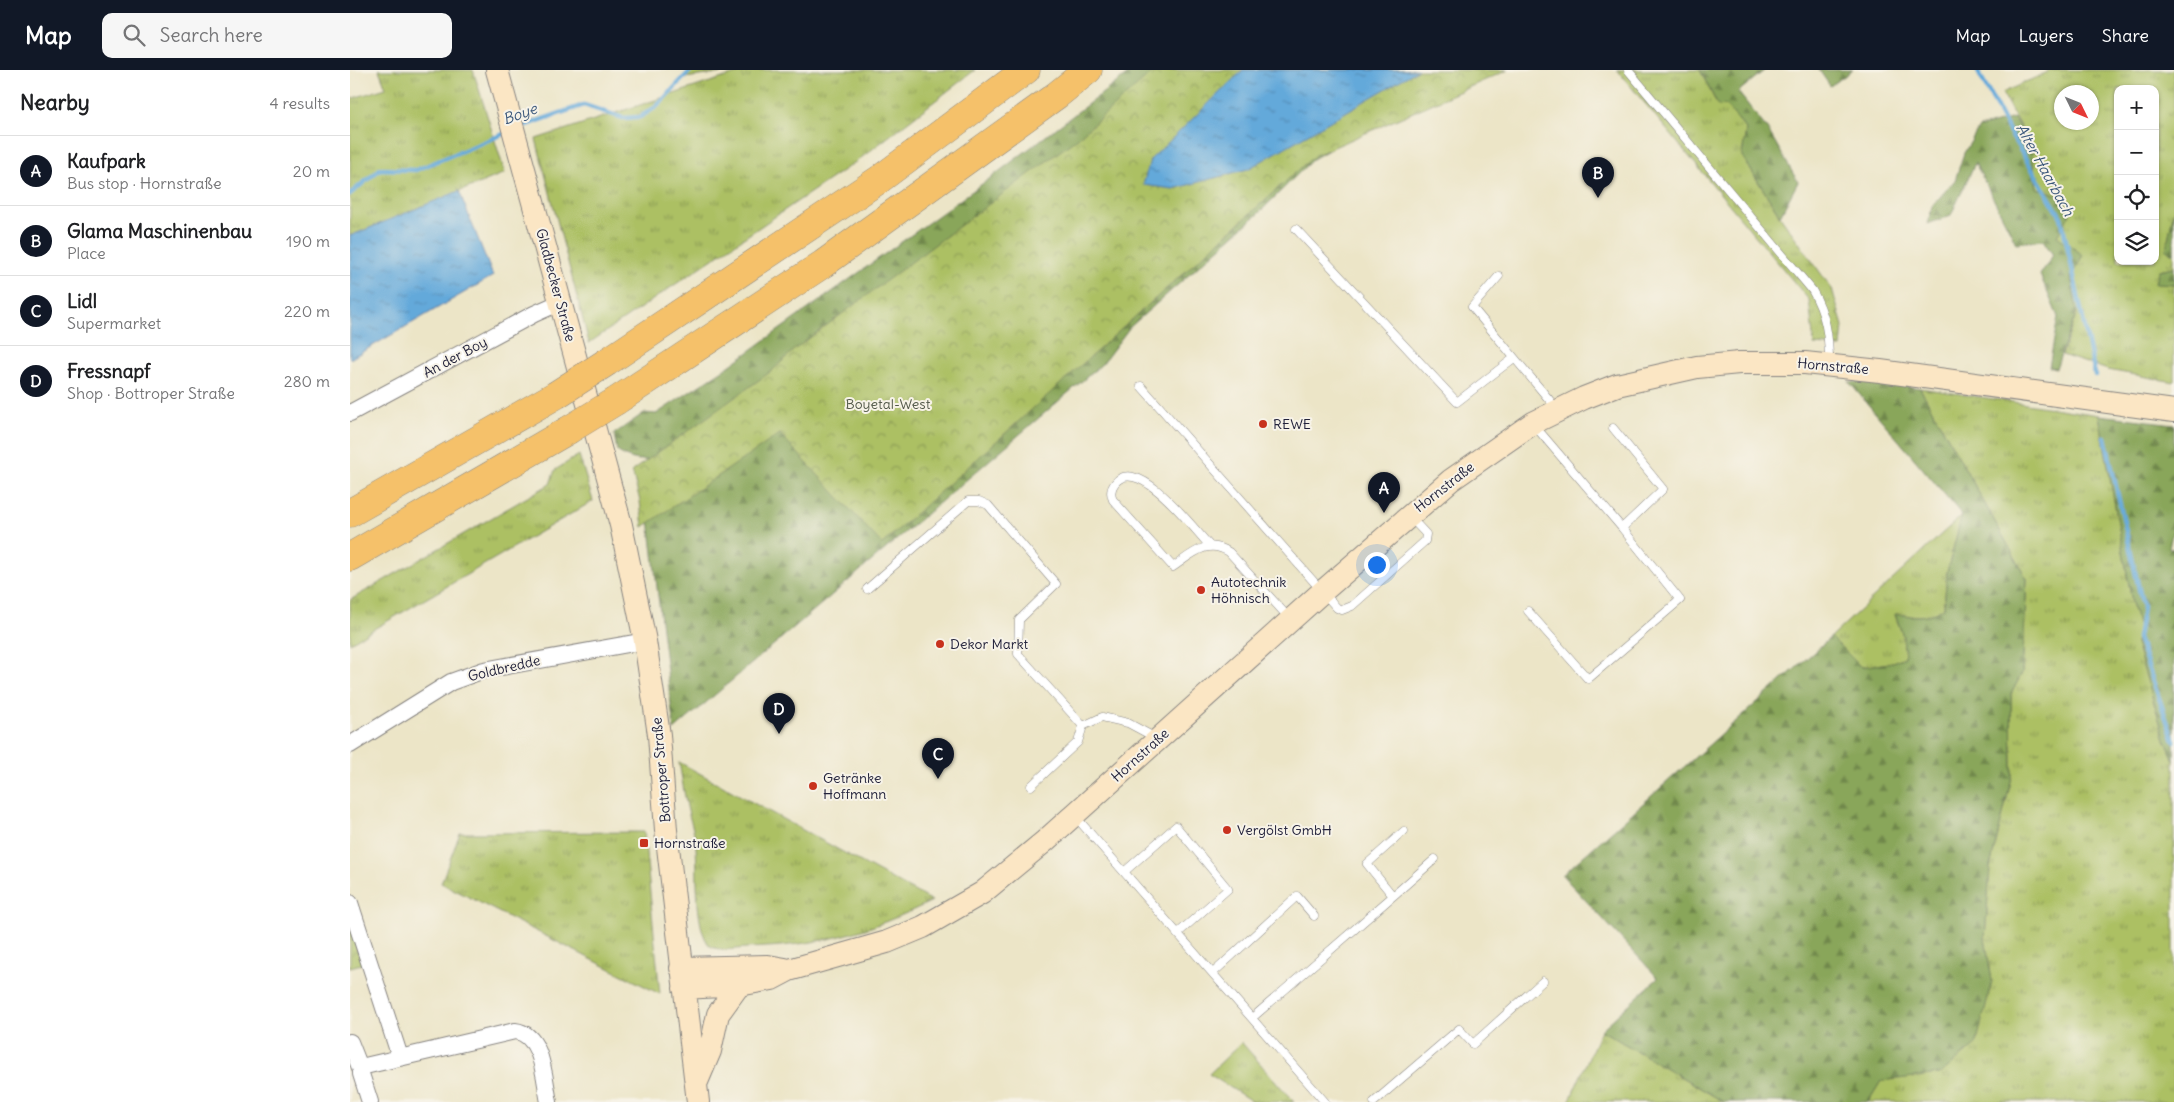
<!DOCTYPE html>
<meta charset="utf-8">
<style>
:root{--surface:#fff;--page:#f6f6f6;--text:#202124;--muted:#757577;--line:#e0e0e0;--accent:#111827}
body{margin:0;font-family:Delius,sans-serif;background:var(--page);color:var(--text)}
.controls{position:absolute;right:15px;top:15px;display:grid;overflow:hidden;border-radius:10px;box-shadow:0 1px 4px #0004}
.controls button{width:45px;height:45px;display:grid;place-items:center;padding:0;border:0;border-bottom:1px solid var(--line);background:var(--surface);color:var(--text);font:25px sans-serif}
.compass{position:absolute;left:1704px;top:15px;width:45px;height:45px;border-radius:50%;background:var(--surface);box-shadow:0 1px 4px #0004;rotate:133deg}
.you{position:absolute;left:1026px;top:494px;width:18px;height:18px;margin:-12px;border:4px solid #fff;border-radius:50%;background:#1a73e8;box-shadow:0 0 0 8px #1a73e833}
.badge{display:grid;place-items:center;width:32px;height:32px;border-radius:50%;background:var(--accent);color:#fff;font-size:16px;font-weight:700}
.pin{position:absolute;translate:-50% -41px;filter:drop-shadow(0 1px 2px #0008)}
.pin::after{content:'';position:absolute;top:26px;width:18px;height:15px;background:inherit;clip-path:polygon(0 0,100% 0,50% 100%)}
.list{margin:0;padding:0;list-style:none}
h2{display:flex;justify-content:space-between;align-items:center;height:65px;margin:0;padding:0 20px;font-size:21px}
h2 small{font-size:16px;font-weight:400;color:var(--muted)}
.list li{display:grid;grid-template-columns:32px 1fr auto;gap:15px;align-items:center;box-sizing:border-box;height:70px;padding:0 20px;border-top:1px solid var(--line)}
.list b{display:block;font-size:19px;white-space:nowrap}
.list p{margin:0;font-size:16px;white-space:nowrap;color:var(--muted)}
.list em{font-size:16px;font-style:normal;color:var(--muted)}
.icon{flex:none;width:28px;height:28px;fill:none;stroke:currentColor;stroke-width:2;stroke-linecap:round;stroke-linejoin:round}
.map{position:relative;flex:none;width:1824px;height:1032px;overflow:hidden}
header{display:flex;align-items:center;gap:30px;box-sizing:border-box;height:70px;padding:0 25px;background:var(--accent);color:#fff}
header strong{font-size:24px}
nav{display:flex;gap:28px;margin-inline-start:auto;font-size:18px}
.search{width:350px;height:45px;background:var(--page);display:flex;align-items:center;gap:12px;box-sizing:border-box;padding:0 18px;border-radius:10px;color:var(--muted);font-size:19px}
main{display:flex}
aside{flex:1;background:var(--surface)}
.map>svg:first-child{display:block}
.grass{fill:url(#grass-tufts);stroke:#677150;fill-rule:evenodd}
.forest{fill:url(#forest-firs);stroke:#56644a}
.wetland{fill:url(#wetland-marsh);stroke:#677150}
.park{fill:url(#park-crowns);stroke:#677150}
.water{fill:url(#water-ripples);stroke:#43668a}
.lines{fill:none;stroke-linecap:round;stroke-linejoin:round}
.stream{stroke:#64a9da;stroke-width:4.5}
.lane-casing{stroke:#878481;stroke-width:9}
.street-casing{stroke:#878481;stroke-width:18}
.secondary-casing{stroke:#878481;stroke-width:24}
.highway-casing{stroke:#878481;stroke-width:29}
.lane{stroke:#fff;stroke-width:8}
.street{stroke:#fff;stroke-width:16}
.secondary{stroke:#fbe6c4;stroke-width:22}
.highway{stroke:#f5c16b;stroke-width:28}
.highway-bridge-casing{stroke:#878481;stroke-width:29;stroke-linecap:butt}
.highway-bridge{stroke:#f5c16b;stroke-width:28}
.poi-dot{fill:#c8321e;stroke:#f7f3e8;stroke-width:2}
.labels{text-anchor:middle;stroke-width:4;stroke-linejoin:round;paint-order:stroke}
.street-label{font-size:14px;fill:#22223b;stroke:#f7f3e8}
.park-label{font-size:14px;fill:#525949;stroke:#f7f3e8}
.poi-label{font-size:14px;fill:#22223b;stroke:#f7f3e8;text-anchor:start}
.water-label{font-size:15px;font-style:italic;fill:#3c587b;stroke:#f7f3e8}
</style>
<header>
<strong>Map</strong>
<div class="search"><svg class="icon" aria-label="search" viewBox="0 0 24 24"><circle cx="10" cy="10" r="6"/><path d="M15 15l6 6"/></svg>Search here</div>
<nav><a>Map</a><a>Layers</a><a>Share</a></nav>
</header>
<main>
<aside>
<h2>Nearby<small>4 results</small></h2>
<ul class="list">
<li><span class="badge">A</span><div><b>Kaufpark</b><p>Bus stop · Hornstraße</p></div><em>20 m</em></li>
<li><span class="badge">B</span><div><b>Glama Maschinenbau</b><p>Place</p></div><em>190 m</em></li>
<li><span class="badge">C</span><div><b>Lidl</b><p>Supermarket</p></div><em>220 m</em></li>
<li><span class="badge">D</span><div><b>Fressnapf</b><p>Shop · Bottroper Straße</p></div><em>280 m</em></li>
</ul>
</aside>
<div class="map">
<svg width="1824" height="1032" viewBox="0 0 1824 1032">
<defs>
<pattern id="grass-tufts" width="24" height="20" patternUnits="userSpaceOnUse" patternTransform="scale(1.25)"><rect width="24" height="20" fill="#acc064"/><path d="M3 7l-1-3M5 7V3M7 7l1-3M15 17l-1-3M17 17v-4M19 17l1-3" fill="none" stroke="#8c9c54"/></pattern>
<pattern id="forest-firs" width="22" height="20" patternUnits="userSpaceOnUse" patternTransform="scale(1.25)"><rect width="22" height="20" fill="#89a65a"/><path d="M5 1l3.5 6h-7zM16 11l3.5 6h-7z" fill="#70874c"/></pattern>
<pattern id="wetland-marsh" width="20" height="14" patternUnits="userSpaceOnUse" patternTransform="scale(1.25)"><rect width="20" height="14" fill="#acc064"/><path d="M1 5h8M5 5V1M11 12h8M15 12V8" fill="none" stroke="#8c9c54"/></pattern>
<pattern id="park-crowns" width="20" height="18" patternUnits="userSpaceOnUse" patternTransform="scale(1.25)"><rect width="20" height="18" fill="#acc064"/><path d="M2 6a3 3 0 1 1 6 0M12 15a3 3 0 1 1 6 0" fill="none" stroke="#8c9c54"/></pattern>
<pattern id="water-ripples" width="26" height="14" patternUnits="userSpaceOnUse" patternTransform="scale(1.25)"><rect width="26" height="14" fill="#64a9da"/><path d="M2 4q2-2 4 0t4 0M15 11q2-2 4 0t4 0" fill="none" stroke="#5289b2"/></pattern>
</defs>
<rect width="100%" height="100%" fill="#f7f3e8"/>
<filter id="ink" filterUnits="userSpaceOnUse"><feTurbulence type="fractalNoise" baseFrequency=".02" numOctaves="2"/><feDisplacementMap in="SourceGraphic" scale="10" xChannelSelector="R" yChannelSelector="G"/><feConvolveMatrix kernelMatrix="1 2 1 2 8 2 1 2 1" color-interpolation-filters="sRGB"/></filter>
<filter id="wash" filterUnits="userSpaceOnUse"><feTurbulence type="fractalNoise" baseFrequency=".0096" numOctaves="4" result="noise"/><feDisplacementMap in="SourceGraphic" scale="20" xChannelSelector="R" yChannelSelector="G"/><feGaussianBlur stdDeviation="1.12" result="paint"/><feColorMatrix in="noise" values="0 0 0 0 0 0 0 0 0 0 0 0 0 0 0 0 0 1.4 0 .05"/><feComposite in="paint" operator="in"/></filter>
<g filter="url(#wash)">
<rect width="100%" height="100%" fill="#ece5c7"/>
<!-- grass -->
<path class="grass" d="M29,0H123L155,103L0,166V29L36,18Z
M397,0H625L507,91L239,273L186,69Z
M1267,0H1350L1368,36L1376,35L1396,59L1392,86L1430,146L1482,219L1493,256L1491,277L1464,275L1459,230Z
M1702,0H1824V140L1816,180L1824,184V197L1809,200L1805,212L1824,214V312L1758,300L1712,285L1727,241L1721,207L1706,165L1711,126L1687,118L1681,77L1652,23ZM1768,19H1805V191H1768ZM1712,22H1742V52H1712Z
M1570,318L1749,345L1783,538L1789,557L1786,574L1815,669L1824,690V1032H1518L1531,1011L1544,1009L1642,911L1635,868L1640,797L1662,707L1661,624L1672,603L1677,509Z
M229,385L243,431L0,573V530L200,414L205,400Z
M1612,445L1597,502L1594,538C1578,549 1563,545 1545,545L1553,566L1555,587L1540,593L1511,597L1481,567Z
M329,692L582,831C518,863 467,876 396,878C385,879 363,883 357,872C343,847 349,796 345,767C343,757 340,750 338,741C334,725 332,708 329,692Z
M294,762L310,924L91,813L110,763Z
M1251,960L1374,1032H1219Z
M892,972V973L944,1032H903L859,1004Z"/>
<!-- forest -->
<path class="forest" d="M783,0H824L311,388C294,391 282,392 267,381L264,364L294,343L306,344L379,296L639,109Z
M1350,0H1415L1388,22L1418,60L1448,112L1430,146L1392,86L1396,59L1376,35L1368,36Z
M1469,0H1503L1480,16Z
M1060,33L963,89L910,142L780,257L752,294L324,660L299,450L550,264Z
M1664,48L1681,77L1687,118L1712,126L1720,144L1707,166L1733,185L1721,207L1727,241L1706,298L1699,297L1708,247L1690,205L1703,185L1693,170L1666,173L1625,93L1601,145L1578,154L1582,136L1605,110L1614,83L1629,58Z
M1824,140V184L1816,180Z
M1824,197V214L1805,213L1809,200Z
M1499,312L1535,313L1570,318L1677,509L1672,603L1661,624L1662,707L1640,797L1635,868L1642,911L1626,975L1590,1004L1531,1011L1518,1032H1374L1251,960L1308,908L1212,805L1481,567L1511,597L1540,593L1555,587L1553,566L1545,544C1563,546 1578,549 1594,538L1597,502L1612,445Z
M1749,345L1824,354V455L1819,478L1824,479V690L1815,669L1786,573L1789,557L1783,538Z"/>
<!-- wetland -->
<path class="wetland" d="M339,0H394L335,8Z"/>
<!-- park -->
<path class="park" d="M805,0H1158L964,86L532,474L430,364L293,457L290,431L282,401L423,300L445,279L729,67Z
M0,856L12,894L0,897Z"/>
<!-- water -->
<path class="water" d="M893,0H1068L898,99L823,119L793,115L800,90Z
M109,121L143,206L0,289V166Z"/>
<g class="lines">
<!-- stream -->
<path class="stream" d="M1627,0L1663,68L1711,147L1745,305
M170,57L234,35L273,48L290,47L306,37L341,0
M0,124L30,99L66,100L158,62
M1755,367L1793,537L1788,568L1824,671"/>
</g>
</g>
<g filter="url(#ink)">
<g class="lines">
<defs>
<path id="lane" d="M1278,0L1462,220C1476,244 1479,265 1479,293
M946,159L1107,332L1164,288
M1149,206L1122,237L1207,339
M791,316L987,538L992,540L1002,536L1075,471L1076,464L1061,448
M1263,358L1313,419L1272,458
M859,475C844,459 788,384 765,413C761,418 760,424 763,430L823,497C842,484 857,468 879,482L939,548
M517,519L618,431H629L638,435L706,514L669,550L668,584L733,656
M1178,541L1238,609L1330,530L1272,458L1184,355
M681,716L728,672L733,656L752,647L778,653L806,668
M725,746L975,1032
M774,802L826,756L878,819L827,864
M1043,826L1085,789
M863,903L947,826L964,846
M902,948L1043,826L1017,794L1054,761
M1024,1032L1109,959L1123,974L1193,911"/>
<path id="street" d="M0,343L184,244L211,232
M0,675L101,612L134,600L295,571
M0,833L50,987
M0,972L11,1000
M20,1032L11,1004V1000L15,996L165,961C193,964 194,1009 199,1032"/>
<path id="secondary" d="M147,0L271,455L295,571L309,665L316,760L348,1032
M331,898L418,896L435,899
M334,918L389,915L422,909L439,900L537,872L573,857L632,823L695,771L972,522L1101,410L1183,353L1234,328L1267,315L1347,297L1389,293H1455L1530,301L1824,341
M346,1014L360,981L368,944L389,915"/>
<path id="highway" d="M257,292L530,109L676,0
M266,331L473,194L707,25L738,0
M0,443L206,325
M0,487L217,361"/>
</defs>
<!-- lane casing -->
<use href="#lane" class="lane-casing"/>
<!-- street casing -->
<use href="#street" class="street-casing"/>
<!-- secondary casing -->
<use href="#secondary" class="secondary-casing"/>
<!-- highway casing -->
<use href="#highway" class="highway-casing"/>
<!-- lane -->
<use href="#lane" class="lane"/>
<!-- street -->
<use href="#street" class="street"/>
<!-- secondary -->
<use href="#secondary" class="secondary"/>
<!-- highway -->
<use href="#highway" class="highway"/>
<defs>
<path id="highway-bridge" d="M206,325L257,292
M217,361L266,331"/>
</defs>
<!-- highway-bridge casing -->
<use href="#highway-bridge" class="highway-bridge-casing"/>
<!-- highway-bridge -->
<use href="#highway-bridge" class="highway-bridge"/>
</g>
</g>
<!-- markers -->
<g class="poi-dot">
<circle cx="913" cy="354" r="5"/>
<circle cx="851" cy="520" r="5"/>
<circle cx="590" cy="574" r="5"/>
<circle cx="463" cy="716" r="5"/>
<circle cx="877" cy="760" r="5"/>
<rect x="289" y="768" width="10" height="10" rx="2.5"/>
</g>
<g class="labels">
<!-- street labels -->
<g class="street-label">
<text transform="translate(206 215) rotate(75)" y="5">Gladbecker Straße</text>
<text transform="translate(105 287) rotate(-28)" y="5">An der Boy</text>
<text transform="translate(1483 296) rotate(5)" y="5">Hornstraße</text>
<text transform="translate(1094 417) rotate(-38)" y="5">Hornstraße</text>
<text transform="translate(154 598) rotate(-13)" y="5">Goldbredde</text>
<text transform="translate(790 685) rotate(-42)" y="5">Hornstraße</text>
<text transform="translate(311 700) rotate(-95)" y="5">Bottroper Straße</text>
</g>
<!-- park labels -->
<g class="park-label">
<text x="538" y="339">Boyetal-West</text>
</g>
<!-- poi labels -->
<g class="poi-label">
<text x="923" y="359">REWE</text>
<text x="861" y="517">Autotechnik<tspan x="861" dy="16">Höhnisch</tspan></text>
<text x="600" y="579">Dekor Markt</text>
<text x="473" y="713">Getränke<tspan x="473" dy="16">Hoffmann</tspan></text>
<text x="887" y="765">Vergölst GmbH</text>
<text x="304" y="778">Hornstraße</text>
</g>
<!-- water labels -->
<g class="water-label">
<text transform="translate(170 44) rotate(-20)" y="5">Boye</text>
<text transform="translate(1695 100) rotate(61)" y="5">Alter Haarbach</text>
</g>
</g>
</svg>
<div class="controls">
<button>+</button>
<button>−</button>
<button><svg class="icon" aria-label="locate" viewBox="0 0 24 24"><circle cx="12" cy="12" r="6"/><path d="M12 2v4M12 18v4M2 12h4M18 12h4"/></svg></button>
<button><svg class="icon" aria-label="layers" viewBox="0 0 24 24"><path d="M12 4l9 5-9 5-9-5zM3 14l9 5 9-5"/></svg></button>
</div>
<svg class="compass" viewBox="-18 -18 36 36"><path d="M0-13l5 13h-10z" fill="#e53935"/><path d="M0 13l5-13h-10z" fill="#757577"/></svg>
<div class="you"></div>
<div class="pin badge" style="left:1034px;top:443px">A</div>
<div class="pin badge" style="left:1248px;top:128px">B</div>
<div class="pin badge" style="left:588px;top:709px">C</div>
<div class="pin badge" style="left:429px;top:664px">D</div>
</div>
</main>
